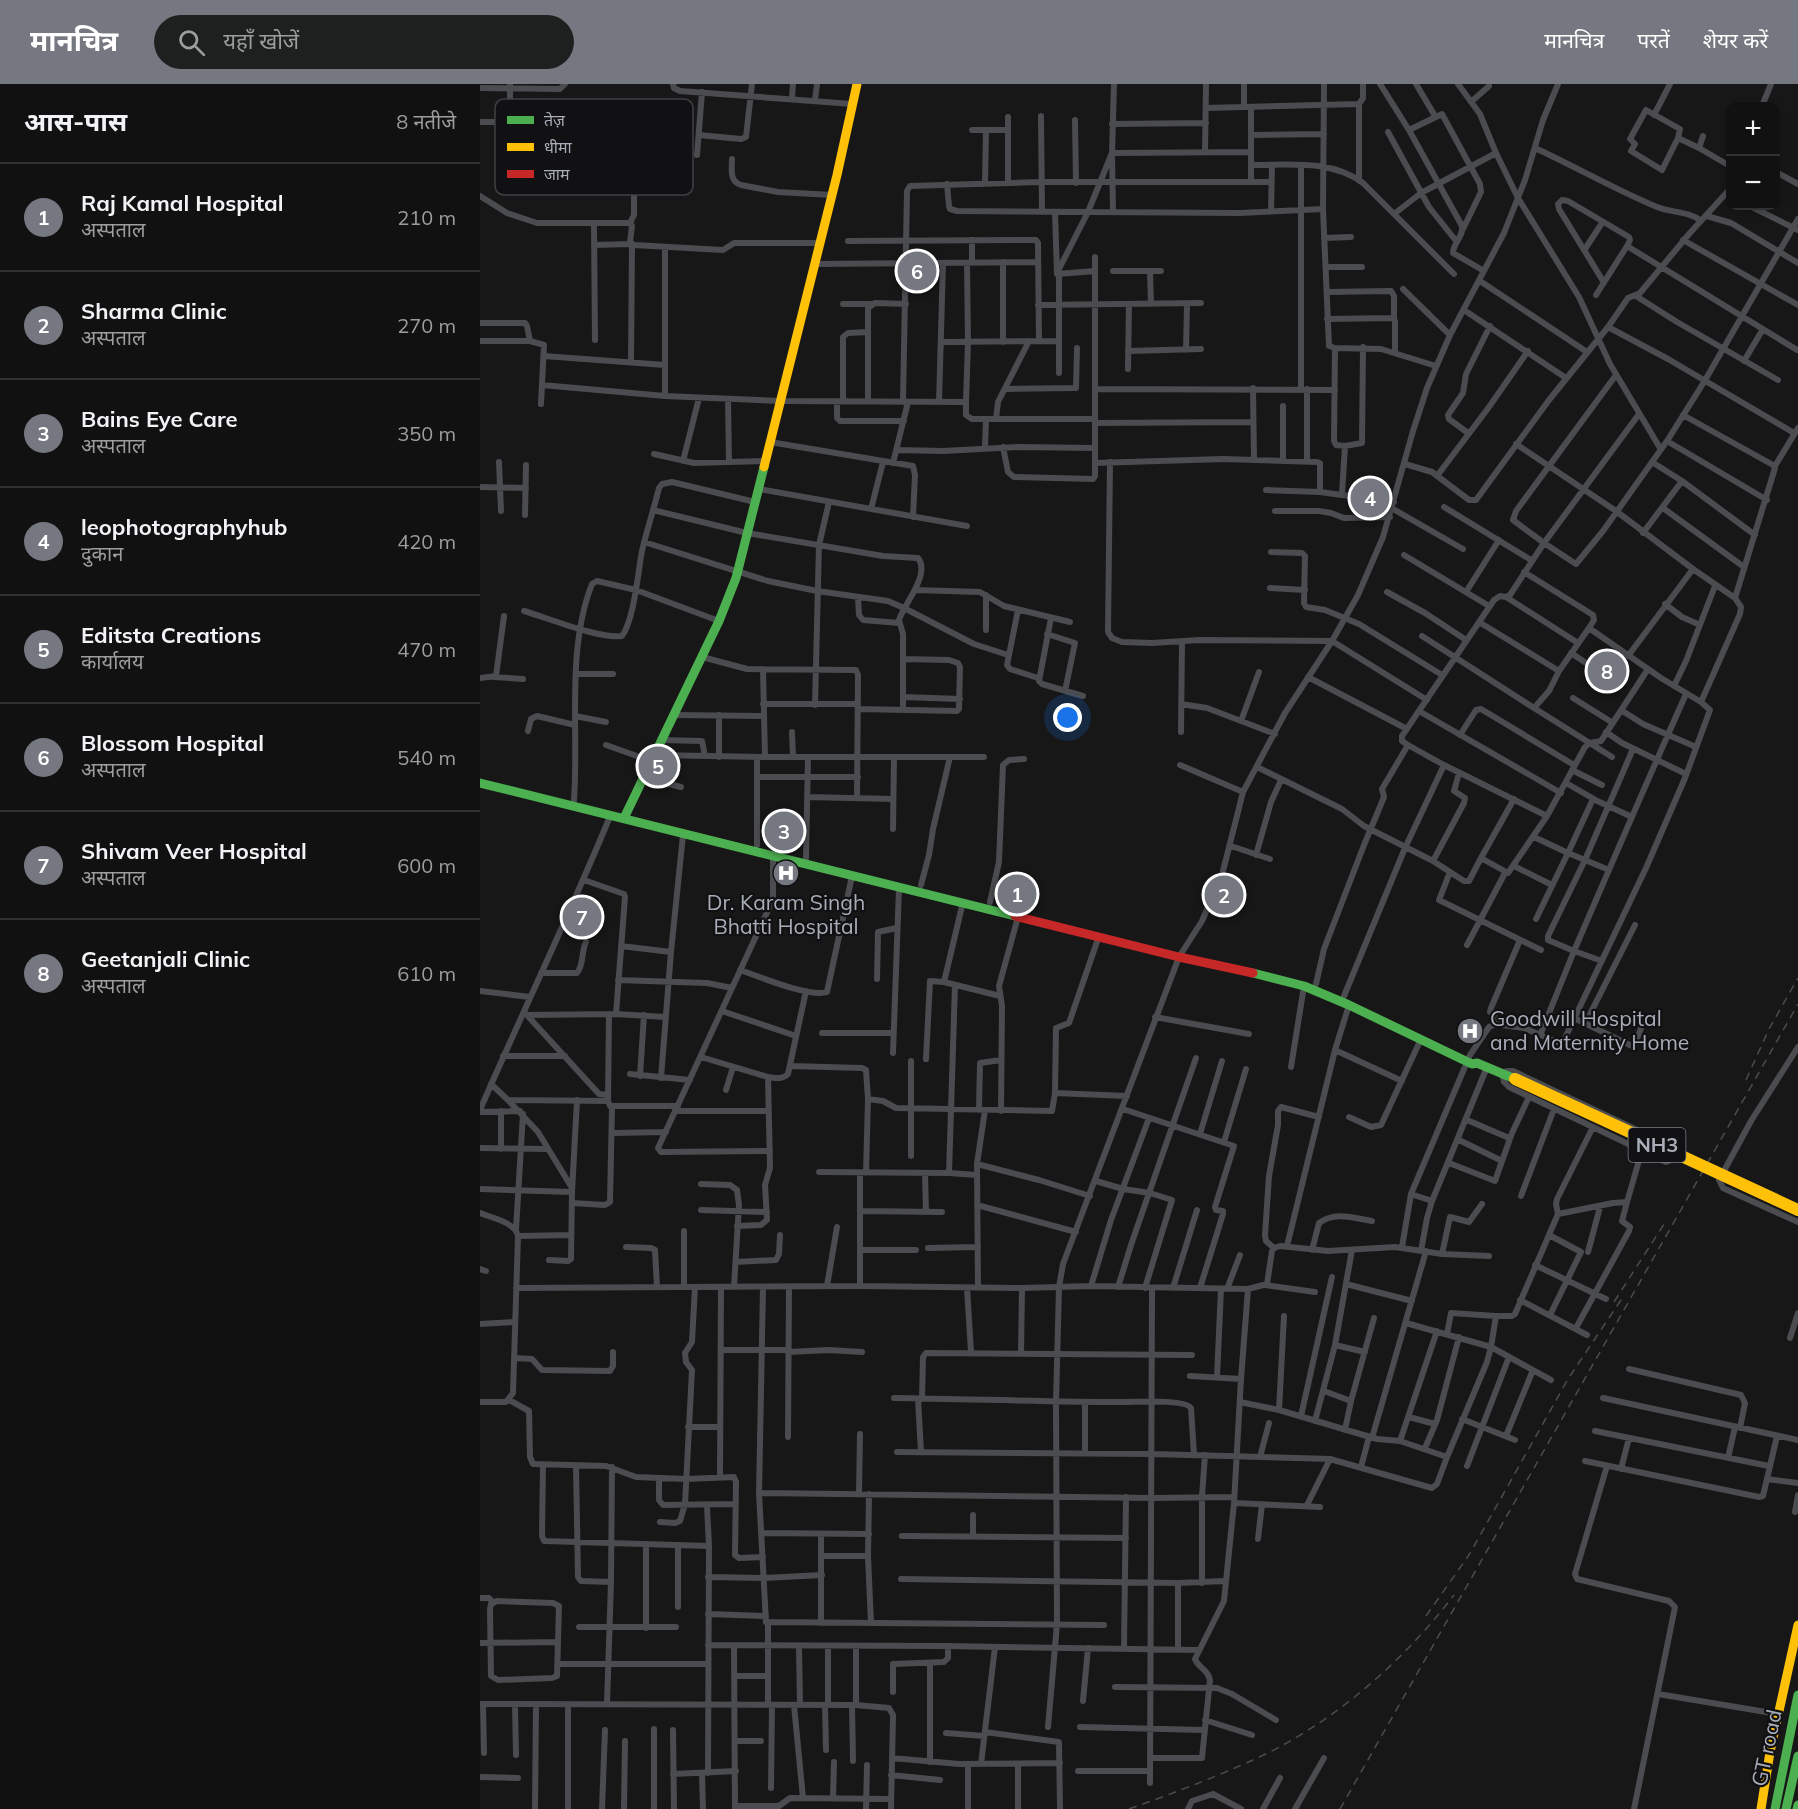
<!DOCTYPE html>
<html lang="hi">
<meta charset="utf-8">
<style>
:root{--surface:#111;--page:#1e1f1f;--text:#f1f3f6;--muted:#9c9d9f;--line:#303131;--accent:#757880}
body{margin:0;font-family:Mulish,"Noto Sans Devanagari",sans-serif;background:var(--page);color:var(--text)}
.controls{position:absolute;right:18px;top:18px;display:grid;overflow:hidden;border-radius:12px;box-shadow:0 3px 9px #0003}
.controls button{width:54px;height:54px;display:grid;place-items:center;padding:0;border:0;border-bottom:2px solid var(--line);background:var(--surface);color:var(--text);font:30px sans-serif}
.you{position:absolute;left:588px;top:634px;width:21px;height:21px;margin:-15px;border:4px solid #fff;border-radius:50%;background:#1a73e8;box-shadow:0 0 0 9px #1a73e833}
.badge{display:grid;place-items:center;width:39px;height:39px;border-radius:50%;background:var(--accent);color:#fff;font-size:20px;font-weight:700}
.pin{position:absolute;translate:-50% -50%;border:3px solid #fff;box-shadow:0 2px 6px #0006}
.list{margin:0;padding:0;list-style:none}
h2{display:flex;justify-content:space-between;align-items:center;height:78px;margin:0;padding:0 24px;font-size:26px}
h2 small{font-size:20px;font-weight:400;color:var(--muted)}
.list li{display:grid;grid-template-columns:39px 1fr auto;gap:18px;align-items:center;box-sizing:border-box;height:108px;padding:0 24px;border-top:2px solid var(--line)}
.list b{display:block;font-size:22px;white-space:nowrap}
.list p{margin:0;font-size:20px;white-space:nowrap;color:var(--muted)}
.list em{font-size:20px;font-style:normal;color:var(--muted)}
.icon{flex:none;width:33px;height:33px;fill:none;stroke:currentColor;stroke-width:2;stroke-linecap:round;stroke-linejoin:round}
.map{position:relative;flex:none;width:1318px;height:1725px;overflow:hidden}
header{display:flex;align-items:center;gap:36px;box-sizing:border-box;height:84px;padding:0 30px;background:var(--accent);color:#fff}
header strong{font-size:28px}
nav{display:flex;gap:33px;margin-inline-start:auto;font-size:21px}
.search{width:420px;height:54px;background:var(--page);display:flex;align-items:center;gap:15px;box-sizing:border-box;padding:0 21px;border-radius:33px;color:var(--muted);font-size:22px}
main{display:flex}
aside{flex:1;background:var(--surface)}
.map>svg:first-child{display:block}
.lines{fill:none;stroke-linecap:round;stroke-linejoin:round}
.street{stroke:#4b4c50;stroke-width:6}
.fast{stroke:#4caf50;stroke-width:9}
.slow{stroke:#ffc107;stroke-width:9}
.jam{stroke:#c62828;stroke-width:9}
.rail{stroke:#4b4c4f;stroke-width:1.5;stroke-dasharray:8 6;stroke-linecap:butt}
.slow-bridge{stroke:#ffc107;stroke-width:12}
.labels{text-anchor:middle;stroke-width:4.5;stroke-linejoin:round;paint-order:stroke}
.shield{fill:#111113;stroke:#7b7e86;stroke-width:1.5}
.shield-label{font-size:20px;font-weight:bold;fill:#a8adb8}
.poi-label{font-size:21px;fill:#a8adb8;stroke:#111113}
.street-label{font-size:21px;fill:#a8adb8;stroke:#111113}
.key{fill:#111113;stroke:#3e4045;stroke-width:1.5}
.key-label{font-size:16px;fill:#a8adb8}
</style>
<header>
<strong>मानचित्र</strong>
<div class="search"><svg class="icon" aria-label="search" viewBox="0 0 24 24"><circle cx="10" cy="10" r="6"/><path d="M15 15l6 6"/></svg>यहाँ खोजें</div>
<nav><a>मानचित्र</a><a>परतें</a><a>शेयर करें</a></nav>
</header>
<main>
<aside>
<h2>आस-पास<small>8 नतीजे</small></h2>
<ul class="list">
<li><span class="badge">1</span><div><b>Raj Kamal Hospital</b><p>अस्पताल</p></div><em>210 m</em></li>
<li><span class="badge">2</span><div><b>Sharma Clinic</b><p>अस्पताल</p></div><em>270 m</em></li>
<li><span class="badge">3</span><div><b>Bains Eye Care</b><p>अस्पताल</p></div><em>350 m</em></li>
<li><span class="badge">4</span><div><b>leophotographyhub</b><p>दुकान</p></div><em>420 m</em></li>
<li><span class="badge">5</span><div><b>Editsta Creations</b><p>कार्यालय</p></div><em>470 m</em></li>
<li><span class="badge">6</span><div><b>Blossom Hospital</b><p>अस्पताल</p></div><em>540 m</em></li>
<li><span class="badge">7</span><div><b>Shivam Veer Hospital</b><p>अस्पताल</p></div><em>600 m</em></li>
<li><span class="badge">8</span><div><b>Geetanjali Clinic</b><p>अस्पताल</p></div><em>610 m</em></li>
</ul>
</aside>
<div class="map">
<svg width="1318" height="1725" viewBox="0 0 1318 1725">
<rect width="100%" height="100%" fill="#171717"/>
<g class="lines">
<!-- street -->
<path class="street" d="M30,0V54
M193,0L194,4L200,7L372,20
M764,0V23
M900,0L929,46L982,142C984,152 973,159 973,169L1004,187
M936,0L955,32
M978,0L1000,30L1016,69L1038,114L1099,213L1130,280L1180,364
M0,4L80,5L85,0
M312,14L313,0
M335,16L337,0
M991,18L1009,2
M879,20V96
M1282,22L1291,0
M771,23V98
M726,24L879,20L883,14V0
M1174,31L1190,0
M561,32L562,128
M595,36L596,99
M0,38H30
M632,40L726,39
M492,46H528
M929,46L962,30L1000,100L1001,108L983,145
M908,48L949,123L977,158
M219,51L261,55L266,53L272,0
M771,51L844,50
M1223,52L1219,64L1250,82
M1198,54L1200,45L1166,26L1150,55L1155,60L1151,67L1182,86L1198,54L1219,64
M1055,64C1096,83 1136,106 1177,123C1192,129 1209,127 1221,137
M725,68L726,0
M217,71L222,8
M252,75C252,86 249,97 261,101L298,108L352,111
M771,81C808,81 851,75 883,99L974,190
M821,81V305
M1296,88L1318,100
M505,99L506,46
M528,99V33
M467,100L469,122L470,125L477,127L760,129L843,125L849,262L855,264L901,265L956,282
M0,112L27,129L57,139H150L152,142L150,158L154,161L243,166L254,159H340
M1270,122L1318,146
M843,125L844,0
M791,127L792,81
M575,128L577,190L615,187
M633,128L632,69L634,0
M914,130L941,109L1016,69
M1227,132L1251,139L1318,179
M150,139L154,131V48
M114,140L115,256
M844,154L871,153
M1203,156L1318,221
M368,157L556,156L558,159L559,257
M114,161L151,160
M1105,165L1122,139
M615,173V379L743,375L837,378L840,379V408
M492,178V156
M523,178V258
M335,180L558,178
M846,183H882
M633,187H681
M670,187L671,220
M1000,197L1107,268
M1123,197L1079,125L1078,120L1082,116L1088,117L1149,153L1150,156L1147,162L1317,266
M923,205L970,251
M847,208L911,207L914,212V235
M1116,211L1147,162
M1156,212L1197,238L1298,296
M363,220H390
M558,221L721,219
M984,226L1086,294
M847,235L913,234L915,237V268
M0,239H45L47,242L50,257L64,261L61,320
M1128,243L1188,275L1314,349
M0,257H50
M461,258L578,257
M855,264L854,357L856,361L865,362L862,410
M706,266L707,220
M648,267L721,265
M64,272L185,281
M1264,277L1283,245
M151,278L152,160
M648,285L649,220
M579,289V185L608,128L632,69L771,68
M1136,291L1036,427L1033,436L1064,459L1159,330
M62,301L185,312V163
M773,304L774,376
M526,305L596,304L597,264
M615,305L855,306
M185,312L301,317L486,318L488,258L487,179
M248,315L249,378
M357,318V334L360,337H424
M363,318V253L368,249L388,248
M388,318V224L395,219L426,220
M423,318L427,107L430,102L561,98H791
M459,318L463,179
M486,318V331L492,335H615
M516,335L518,318L549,257
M615,339L773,338
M988,349L969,335L968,331L983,309L986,290L1010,242
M1187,357L1287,416
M290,358L433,382L435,391L433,433
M1036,360L1136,427L1213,485
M865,362L882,359L883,263
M505,363L506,335
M523,363L528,388L534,393L613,395L615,392V379
M417,366L463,367L539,363L615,364
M174,370L214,379L286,377
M203,377L219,314
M803,377V322
M827,377V305
M19,378L21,427
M630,378L628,548L632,554L642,558L672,559L719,556L852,557L947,616
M1172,378L1202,397L1275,451
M413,379L428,318
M925,380L952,388L989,416H996L1069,316L1128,243L1148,214L1160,209L1209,150L1250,105
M1295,382L1318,344
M957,392L1009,323L1048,267
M0,403L46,404
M279,405L487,442
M786,406L840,408L914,418
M964,423L1051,476
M1183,424L1264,483
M391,425L403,378
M913,425L983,465
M173,426L267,449L403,472L438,474C451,490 424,520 419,536L423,550V626
M795,427H839L851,429L864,434L910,433
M45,431L46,381
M1163,449L1202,397
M164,458L288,497L337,507L408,517L424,524L494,560L528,571
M791,468L822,469L825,472L824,519L826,523L845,526L879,540L962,591
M924,471L1009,522
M1044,488L1113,531L1114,536L1109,544
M790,504L825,506
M435,506L500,508L524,522L590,538
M907,508L945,529L986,556
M986,508L1019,456
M506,511V546
M378,513L379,531L383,536L419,539
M1026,513L1098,559
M1185,520L1202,533L1220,541
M538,526L527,581L530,585L558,594
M44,527C68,534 119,555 142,552C154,536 158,488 162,467C167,445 174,425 179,404L182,400L192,398L275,418
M571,534L559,597L562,600L603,612
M999,538L1079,587L1109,544L1181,594L1221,618
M567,550L595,559L585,607
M942,552L1054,624L1069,607L1079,587
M1091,569L1115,585L1114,591L1110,597
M1148,572L1213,485L1255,514
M222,573L267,585L376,586L378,591L377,714
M283,585L285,673
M96,590H133
M14,593L43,595
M828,593L927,645
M0,594L16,592L24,532
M1194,602L1206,577L1235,502
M423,613L480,615
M1093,614L1133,639
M283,620H378
M701,620L727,624L795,650
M335,621L339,461L349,418
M1054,624L1132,673
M378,625L477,627L479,625L480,583L478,579L469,576L424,575
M1141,626L1163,640L1216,663
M939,627L1081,709
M193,631L283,632
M239,631V673
M95,632L126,638
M761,637L779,588
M48,647L51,635L57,632L95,641
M312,648L313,673
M701,648L702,557
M1126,648L1142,659L1206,690
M980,651L996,626L1001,625L1094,681
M181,656L222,657L225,672
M126,661L171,677
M928,661L964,681L1067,732
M174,671L285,673H504
M700,681L763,708
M777,683L862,725L884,742L953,777L984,797H989L1001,774L1028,789L1067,732L1105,663L1110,659L1121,657L1168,585
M1092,686L1122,701
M163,693L201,703
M277,693H378
M1086,699L1114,715
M328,713L413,715
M94,716C99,647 86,566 112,500L117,497L156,506L239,537
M1152,733L1113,715L1088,769L1105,776L1153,665
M413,745L414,673
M1054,753L1088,769L1056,835
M277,761V673
M751,762L790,775
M776,771L791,718L801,696
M326,774L328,673
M1001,774L1034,715
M953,777L984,719L985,714L974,707L979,689
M1034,782L1072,801
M1129,786L1105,776L1068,852V856L1094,867C1131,781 1168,695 1206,610
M970,788L959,816L1061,866
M104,796L144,810L145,813L136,930
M441,801L449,771L453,745L470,673
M483,818L464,898L520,912
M510,818L519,778L523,681L529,676L544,675
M987,861L1025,789
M141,862L191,868
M260,886C278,892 330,914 347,908L372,792
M61,889H97C104,881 101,868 106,858
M397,895L398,848L417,844
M138,896L227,899L252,904
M836,900L844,865L884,761L904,713L902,705L928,661L922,657V652L1014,516L1020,512L1026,513L1030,511L1064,459L1096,480L1123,447L1187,357L1224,298L1318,135
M0,907L50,913
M864,912L925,764L964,681
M242,927L316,952
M45,929L119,1010L128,1011
M129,930L128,1017L130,1022H198
M47,931L136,930L185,933
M675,933L769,950
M1094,934L1152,962L1155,960L1163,939
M1015,940V933L1010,928L1011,924L1040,856
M1105,940L1155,841
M342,949H413
M1061,949L1094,867L1122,877
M1318,963L1271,1037L1239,1096L1243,1104L1318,1138
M855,966L922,997
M413,969L419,804
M23,972H85
M221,973L288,993C296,994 302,996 308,990L326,907
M446,975L450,897L464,898
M431,977V1072
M310,982L382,984L386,986L388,1015L386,1089
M811,983L824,902
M1027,987H1033L1193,1063L1195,1065L1189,1077L1186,1078L1029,1003L1024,998L1022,989Z
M150,990L210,996
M160,992L164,931
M181,994L191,868L203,751
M11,1000L28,1016L128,1017
M246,1006L253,983
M575,1009L647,1012
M388,1015L403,1017L416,1024L572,1027L575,1009L576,944L589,939L619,852
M28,1016L58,1048L92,1104
M643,1025L754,1062L735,1123L736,1126L743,1127V1130L720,1204
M0,1026C43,927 90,830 131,730
M499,1026L500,979L521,976
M195,1027H288
M521,1027L522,922L519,902L538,833
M0,1028L40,1027
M869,1033L891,1043L901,1041L941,955
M987,1036L1029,1054
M133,1049L186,1048
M720,1050L742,977
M979,1056L1022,1077
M744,1058L766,985
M0,1064L68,1065
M21,1065V1027
M290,1067L181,1068L178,1064L290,822L293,814V773
M969,1079L1015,1097L1032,1049L1049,1013
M497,1080L559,1096L610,1112
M339,1088L469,1089L497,1091
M445,1089L446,1128
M469,1089L475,901
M616,1097L643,1105L670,1109L692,1116L665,1204
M221,1100L250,1101L257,1106L259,1121L254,1203
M0,1105L92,1108
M931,1110L952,1117
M1041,1112L1074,1025
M92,1119L125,1121L130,1118L132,1023
M497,1121L596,1148
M221,1126L287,1128
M381,1127L462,1128
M0,1129C12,1134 35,1138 38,1152L33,1309L26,1318H0
M1078,1130L1076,1120L1077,1115L1113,1043
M257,1142L281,1141L287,1136L285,1101L290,1084L288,993
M36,1145L43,1030
M1069,1151L1101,1168L1070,1231
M38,1152L91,1151
M807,1162L855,966L869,921
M146,1163L171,1164L175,1166L177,1203
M922,1163L931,1110L990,971L1009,943L1015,940L1044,944L1077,958L1084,956L1166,784L1205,694L1230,626L1221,618L1260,530L1261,523L1255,514L1295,384L1293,381L1203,331
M448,1164L498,1163
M794,1164L786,1157L785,1151L789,1092L798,1041V1027L801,1023L839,1033
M380,1166H436
M832,1166L839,1139C855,1127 874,1134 892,1137
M941,1167L947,1134L952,1117L1007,983
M1108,1168L1120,1123
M962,1170L970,1133L989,1138L1002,1120
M69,1176L88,1177L91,1175L92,1108L97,1016
M256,1178L296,1176L299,1170L300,1151
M1055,1181L1126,1215
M0,1185L6,1187
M866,1200L932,1217
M785,1201L835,1208
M347,1202L357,1143
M380,1202V1089
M611,1202L631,1136L669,1034
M204,1203V1147
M283,1203L279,1409L286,1538L624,1541
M638,1203L652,1158L716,974
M36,1204L380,1202L542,1204L611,1202L768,1205L787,1200L792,1167L794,1164L800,1162L848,1167L915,1163L962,1170L1009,1172
M487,1204L491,1268
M498,1204L497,1080L505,1026
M693,1204L717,1126
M747,1205L760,1171
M1040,1216L1107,1251
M1016,1232H1032L1035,1230L1078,1130L1133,1119L1147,1118L1162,1066
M926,1239L1011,1263L1007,1278L967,1373
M0,1240L34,1238
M1096,1244L1149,1147L1150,1143L1142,1137L1147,1118
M967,1250L971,1229L1016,1232L1011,1263L1071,1296
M1310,1254L1318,1229
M855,1261L885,1268
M241,1266H308
M308,1268L349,1266L382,1268
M541,1269L542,1204
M35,1274L52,1275L62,1286L130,1287L133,1282V1268
M1149,1285L1261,1311L1265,1319L1260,1344
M710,1292L761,1295
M737,1293L741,1205
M844,1307L871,1317L865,1346
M414,1314C491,1315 568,1318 645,1318C657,1318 705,1315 711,1324L714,1371
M1123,1314L1318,1356
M438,1315L441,1368
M442,1315L443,1273L446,1269L712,1271
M29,1316L49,1327L50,1373L53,1380L126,1382L156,1393L206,1395L254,1393L256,1398L255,1471L259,1474L283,1473
M871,1317L894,1234
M799,1326L804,1232
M821,1332L852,1193
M929,1333L955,1340
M982,1335L1035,1356
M835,1337L855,1261L872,1166
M208,1343H240
M1115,1347L1289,1382
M1026,1352L1053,1286
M308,1353L309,1203
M892,1354L946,1167
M920,1357L957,1247
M945,1364L957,1336L979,1253
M417,1368L672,1370L850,1375L952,1404L957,1400L967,1373L920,1357L897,1355L799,1326L760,1318
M605,1369V1318
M780,1373L789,1339
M1248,1374L1255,1343
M1105,1377L1279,1413L1283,1412L1297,1352
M63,1381L62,1452L64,1457L229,1462
M96,1382L98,1493L101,1497L131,1498
M987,1382L1029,1273
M1127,1382L1095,1490L1097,1495L1189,1517L1195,1523L1154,1725
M881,1383L889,1353
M1141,1385L1149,1354
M240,1393L241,1203
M179,1394V1416L183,1421L255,1420
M1287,1395L1318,1399
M279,1409L672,1414L754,1413
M379,1409L380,1350
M389,1410L388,1472L391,1539
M754,1419L840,1423
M827,1421L850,1375
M227,1422L229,1462L228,1689
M1315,1428L1318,1411
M180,1438L195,1439L200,1437L205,1420L212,1286L206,1278L205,1269L212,1258L215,1203
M281,1449L389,1450
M341,1450V1539
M422,1452L646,1454
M493,1452V1431
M778,1455L782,1420
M342,1472H388
M228,1493L284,1494L342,1491
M421,1495L698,1499L745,1497
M722,1499V1412L725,1371
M0,1514H9L13,1518
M17,1517L73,1519L79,1522L77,1592L72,1594L18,1596L11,1592L10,1525L11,1520Z
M198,1523V1461
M228,1530L286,1532
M288,1538V1621
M99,1543H196
M166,1544V1461
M0,1559L78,1558
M228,1561L464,1562L718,1566
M254,1561L255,1725
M376,1562V1621
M319,1563L320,1621
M644,1564L646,1413
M698,1565V1499
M79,1580H228
M255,1592H287
M635,1603L737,1604L752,1610L796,1636
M413,1608V1580L464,1578L468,1574V1562
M1178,1610L1298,1630
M603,1617L608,1564
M0,1620L376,1621L409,1624L413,1631L411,1725
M3,1620L4,1669
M35,1620L36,1671
M88,1620V1725
M127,1620L131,1498L132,1383
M314,1621L323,1714
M345,1621L346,1666
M348,1621V1562
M372,1621L373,1677
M725,1636L772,1651
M568,1643L577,1540L576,1318L579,1203L583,1180L699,873L722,837L742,791L763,708L805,629L852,557L878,511L903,453L933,347L947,304L970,251L1024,149L1045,96L1063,36L1078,0
M600,1643L724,1646
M193,1646L194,1725
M505,1648L579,1658L580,1725
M466,1649L504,1652
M255,1657H281
M412,1674L479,1680L580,1679
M670,1674H722L730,1596C728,1585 718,1584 715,1575L744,1517L754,1419L761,1295L768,1205
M450,1678V1579
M488,1680V1725
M501,1680L515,1563
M538,1680V1725
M598,1687H670
M222,1689L223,1725
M193,1690L256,1687
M411,1691L460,1696
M0,1693L38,1694
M670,1699L672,1204
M291,1704L292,1621
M353,1715L354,1678
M255,1722H299L310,1714L410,1715
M55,1725L56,1621
M122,1725L125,1646
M144,1725L145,1657
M174,1725V1645
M386,1725L387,1681
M708,1725L712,1717L733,1710L761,1725
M783,1725L800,1694
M815,1725L844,1674"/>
<!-- fast -->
<path class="fast" d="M0,699L535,832
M146,730L239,537L256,494L284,383
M773,889L824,902L869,921L992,980L997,979L1035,995
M1295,1725L1318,1611
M1306,1725L1318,1672
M1317,1725L1318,1721"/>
<!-- slow -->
<path class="slow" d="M284,383L357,91L377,0
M1281,1725L1290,1668L1318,1541"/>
<!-- jam -->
<path class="jam" d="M535,832L699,873L773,889"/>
<!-- rail -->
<path class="rail" d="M1266,996L1289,945L1318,894
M1134,1218L1186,1137
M946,1532L989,1471L1088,1295L1143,1213
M649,1725C697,1708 744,1690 790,1668C862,1631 925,1575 974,1511
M860,1725L1318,920"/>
<!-- slow-bridge -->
<path class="slow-bridge" d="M1035,995L1318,1126"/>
</g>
<!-- icons -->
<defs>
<symbol id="hospital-disc" viewBox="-11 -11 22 22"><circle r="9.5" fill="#757880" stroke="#111113"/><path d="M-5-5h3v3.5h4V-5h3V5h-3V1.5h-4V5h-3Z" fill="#fff"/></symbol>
</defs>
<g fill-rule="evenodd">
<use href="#hospital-disc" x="291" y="774" width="30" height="30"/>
<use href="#hospital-disc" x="975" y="932" width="30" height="30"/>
</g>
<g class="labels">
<!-- shield labels -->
<rect class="shield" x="1148.5" y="1044" width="57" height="34" rx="4.5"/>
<g class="shield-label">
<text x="1177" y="1068">NH3</text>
</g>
<!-- poi labels -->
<g class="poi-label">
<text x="306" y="826">Dr. Karam Singh<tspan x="306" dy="24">Bhatti Hospital</tspan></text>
<text x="1010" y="942" text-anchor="start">Goodwill Hospital<tspan x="1010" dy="24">and Maternity Home</tspan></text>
</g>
<!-- street labels -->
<g class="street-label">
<text transform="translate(1287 1664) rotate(-78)" y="7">GT road</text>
</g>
</g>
<!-- legend -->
<rect x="15" y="15" width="198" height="96" rx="9" class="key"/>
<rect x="27" y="32" width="27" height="8" fill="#4caf50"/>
<rect x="27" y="59" width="27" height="8" fill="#ffc107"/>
<rect x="27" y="86" width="27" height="8" fill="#c62828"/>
<g class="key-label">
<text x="64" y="42">तेज़</text>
<text x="64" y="69">धीमा</text>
<text x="64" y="96">जाम</text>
</g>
</svg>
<div class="controls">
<button>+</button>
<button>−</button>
</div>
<div class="you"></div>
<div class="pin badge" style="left:537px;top:810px">1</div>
<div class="pin badge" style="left:744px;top:811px">2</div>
<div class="pin badge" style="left:304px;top:747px">3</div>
<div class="pin badge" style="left:890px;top:414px">4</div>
<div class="pin badge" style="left:178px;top:682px">5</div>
<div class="pin badge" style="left:437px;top:187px">6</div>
<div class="pin badge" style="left:102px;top:833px">7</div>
<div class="pin badge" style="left:1127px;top:587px">8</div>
</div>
</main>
